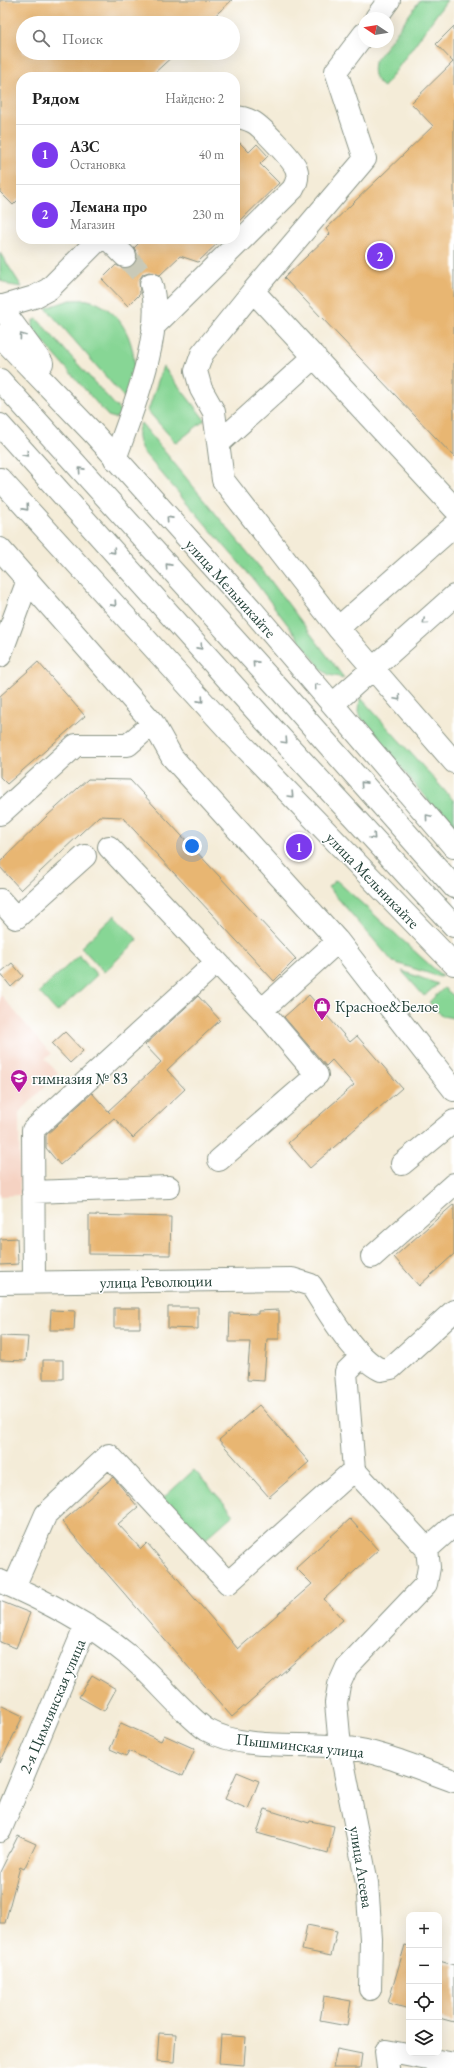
<!DOCTYPE html>
<html lang="ru">
<meta charset="utf-8">
<style>
:root{--surface:#fff;--page:#f6f6f6;--text:#222;--muted:#767676;--line:#e0e0e0;--accent:#7c3aed}
body{margin:0;font-family:"EB Garamond",serif;background:var(--page);color:var(--text)}
.controls{position:absolute;right:12px;bottom:12px;display:grid;overflow:hidden;border-radius:8px;box-shadow:0 4px 16px #0002}
.controls button{width:36px;height:36px;display:grid;place-items:center;padding:0;border:0;border-bottom:1px solid var(--line);background:var(--surface);color:var(--text);font:20px sans-serif}
.compass{position:absolute;left:358px;top:12px;width:36px;height:36px;border-radius:50%;background:var(--surface);box-shadow:0 4px 16px #0002;rotate:282deg}
.you{position:absolute;left:192px;top:846px;width:14px;height:14px;margin:-10px;border:3px solid #fff;border-radius:50%;background:#1a73e8;box-shadow:0 0 0 6px #1a73e833}
.badge{display:grid;place-items:center;width:26px;height:26px;border-radius:50%;background:var(--accent);color:#fff;font-size:13px;font-weight:700}
.pin{position:absolute;translate:-50% -50%;border:2px solid #fff;box-shadow:0 1px 4px #0006}
.list{margin:0;padding:0;list-style:none}
h2{display:flex;justify-content:space-between;align-items:center;height:52px;margin:0;padding:0 16px;font-size:17px}
h2 small{font-size:13px;font-weight:400;color:var(--muted)}
.list li{display:grid;grid-template-columns:26px 1fr auto;gap:12px;align-items:center;box-sizing:border-box;height:60px;padding:0 16px;border-top:1px solid var(--line)}
.list b{display:block;font-size:15px;white-space:nowrap}
.list p{margin:0;font-size:13px;white-space:nowrap;color:var(--muted)}
.list em{font-size:13px;font-style:normal;color:var(--muted)}
.icon{flex:none;width:22px;height:22px;fill:none;stroke:currentColor;stroke-width:2;stroke-linecap:round;stroke-linejoin:round}
.map{position:relative;flex:none;width:454px;height:2068px;overflow:hidden}
.search{position:absolute;background:var(--surface);box-shadow:0 4px 16px #0002;left:16px;top:16px;width:224px;height:44px;display:flex;align-items:center;gap:10px;box-sizing:border-box;padding:0 14px;border-radius:22px;color:var(--muted);font-size:15px}
.panel{position:absolute;background:var(--surface);box-shadow:0 4px 16px #0002;left:16px;top:72px;width:224px;height:172px;border-radius:16px}
.map>svg:first-child{display:block}
.built{fill:#f5d2c2}
.green{fill:#87d695;stroke:#538a64}
.building{fill:#e8b672}
.lines{fill:none;stroke-linecap:round;stroke-linejoin:round}
.minor-tunnel{stroke:#c9c9b7;stroke-width:22;stroke-dasharray:22 11;stroke-linecap:butt}
.minor-casing{stroke:#8a9486;stroke-width:24}
.major-casing{stroke:#8a9486;stroke-width:24}
.minor{stroke:#fff;stroke-width:22}
.major{stroke:#fff;stroke-width:22}
.oneway{stroke:#8f9e9a}
.labels{text-anchor:middle;stroke-width:3;stroke-linejoin:round;paint-order:stroke}
.street-label{font-size:16px;fill:#1f3d34;stroke:#fff}
.poi-label{font-size:16px;fill:#1f3d34;stroke:#fff;text-anchor:start}
</style>
<div class="map">
<svg width="454" height="2068" viewBox="0 0 454 2068">
<rect width="100%" height="100%" fill="#fff"/>
<filter id="ink" filterUnits="userSpaceOnUse"><feTurbulence type="fractalNoise" baseFrequency=".025" numOctaves="2"/><feDisplacementMap in="SourceGraphic" scale="8" xChannelSelector="R" yChannelSelector="G"/><feConvolveMatrix kernelMatrix="1 2 1 2 8 2 1 2 1" color-interpolation-filters="sRGB"/></filter>
<filter id="wash" filterUnits="userSpaceOnUse"><feTurbulence type="fractalNoise" baseFrequency=".012" numOctaves="4" result="noise"/><feDisplacementMap in="SourceGraphic" scale="16" xChannelSelector="R" yChannelSelector="G"/><feGaussianBlur stdDeviation="0.9" result="paint"/><feColorMatrix in="noise" values="0 0 0 0 0 0 0 0 0 0 0 0 0 0 0 0 0 1.4 0 .05"/><feComposite in="paint" operator="in"/></filter>
<g filter="url(#wash)">
<rect width="100%" height="100%" fill="#f4ecd8"/>
<!-- built -->
<path class="built" d="M0,994L51,1054L45,1059L58,1073L19,1113L20,1195L0,1196Z"/>
<!-- green -->
<path class="green" d="M420,0H447L384,87C374,80 372,74 374,63Z
M0,253L22,287L9,285L0,280Z
M70,300C76,300 83,299 88,300C121,308 137,343 134,375C133,384 130,393 128,402L46,308Z
M37,319L123,414L115,418L108,416L33,330V321Z
M163,366L205,420L176,443L148,411Z
M141,423L267,576L344,678L329,675L322,670L253,579L144,453C138,443 135,434 141,423Z
M360,697L454,801V833L362,719L359,712Z
M336,880L442,976L440,977L393,962L328,887Z
M115,915L138,940L104,972L81,947Z
M79,955L97,975L57,1012L39,992Z
M402,971L438,984L424,996Z
M444,988L454,996V1018L442,1016L429,1002Z
M194,1470L234,1514L200,1544L161,1500Z"/>
<g id="blocks">
<!-- building -->
<path class="building" d="M0,0H232L207,23H23V53H176L150,77H21V197L13,205L0,192Z
M454,26V457L284,278L330,234L326,229L433,126L411,103L453,62L436,44Z
M235,138L249,152L257,144L268,156L260,164L279,183L235,226Z
M143,239H222L198,262L180,256L160,275L149,272L143,274L139,280L140,294L128,306L102,279L116,265L122,268H128L134,265L137,259V253L134,248Z
M38,662L85,716L7,784L0,777V696Z
M88,779L130,780L296,959L274,981L122,817L99,816L21,890L0,867V862L47,816Z
M12,963L23,976L11,987L0,973Z
M309,995L350,1042L357,1036L402,1088L310,1168L288,1143L354,1085L332,1060L326,1066L284,1017Z
M198,996L220,1020L167,1070L185,1089L133,1138L114,1118L60,1165L46,1148V1135L92,1093L110,1113L108,1111L161,1062L145,1045Z
M65,1032L83,1051L70,1063L52,1044Z
M454,1204V1254L419,1286L394,1257Z
M89,1215L171,1217L170,1255L89,1254Z
M17,1238L18,1264L0,1265V1239Z
M168,1307H198V1329L168,1328Z
M114,1308H140V1328H114Z
M51,1310L75,1311L74,1330H50Z
M279,1310V1339H267L264,1381L247,1380L250,1342H229L230,1313L258,1314V1311Z
M0,1336L28,1337L26,1361L0,1360Z
M43,1360H63V1379H43Z
M259,1405L309,1462L269,1497L219,1440Z
M113,1477L138,1507L118,1524L141,1549L147,1543L238,1649L312,1584L296,1568L350,1519L378,1550L324,1599L343,1620L232,1717L62,1522Z
M0,1601L30,1613L16,1648L0,1642Z
M92,1675L116,1689L104,1711L79,1697Z
M0,1705L23,1716L0,1763Z
M121,1723L161,1741L164,1735L195,1749L183,1776L129,1751L126,1756L110,1749Z
M237,1772L259,1781L248,1809L225,1799Z
M265,1809L309,1823L310,1821L334,1826L328,1853L257,1833Z
M18,1836L36,1844L24,1869L20,1867L5,1923H0V1872Z
M307,1925L337,1931L331,1956L302,1950Z
M405,1945L409,1946V2009L388,2003Z
M439,1961L454,1965V2022L439,2018Z
M324,1996L351,2001L347,2026L320,2021Z
M159,2033L176,2034L174,2062L157,2061Z
M221,2035L246,2037L244,2065L219,2063Z
M337,2049L362,2054L360,2068H333Z"/>
</g>
</g>
<g filter="url(#ink)">
<use href="#blocks" fill-opacity="0" stroke="#8a9486" stroke-width="1"/>
<g class="lines">
<!-- minor-tunnel -->
<path class="minor-tunnel" d="M125,256L151,284"/>
<defs>
<path id="minor" d="M376,18L389,0
M364,34L336,71L365,159L253,291L454,508
M108,239L125,256
M253,291L202,354L196,371L201,389L214,412L223,480L338,628L454,762
M0,307L34,297L49,289L99,239
M153,327L293,189C297,182 299,176 296,168C292,159 261,126 253,122C247,119 241,117 235,117
M219,443L315,356
M115,459C131,414 166,329 151,284
M0,549L153,723L172,757L338,941L454,1090
M338,628L454,526
M0,656L28,580
M333,704L454,596
M0,814L76,745H128L153,723
M0,900L16,918L85,856
M217,962L262,1010L317,1075L219,1160
M262,1010L338,941
M402,1164L454,1121
M33,1192L169,1187
M372,1257L454,1184
M34,1282L33,1130L217,962L109,847
M0,1283L292,1279L311,1285C328,1312 353,1356 381,1370L391,1368L454,1311
M362,1356L346,1372L354,1470L427,1549L429,1567L426,1584L347,1667L339,1685L336,1703L340,1747L367,1883L371,1939L370,1989
M427,1549L454,1525
M0,1581C45,1601 89,1623 128,1655C148,1671 165,1692 184,1710C191,1717 199,1725 207,1730C245,1751 299,1742 341,1747C380,1751 417,1768 454,1781
M14,1587L46,1514L109,1455L228,1583L354,1470
M0,1831L86,1625
M388,2068L386,2051L454,2064"/>
<path id="major" d="M0,306L42,363
M0,336L95,435L252,610L454,847
M0,380L281,691L454,887
M0,425L258,713L454,926
M0,479L235,737L454,964"/>
</defs>
<!-- minor casing -->
<use href="#minor" class="minor-casing"/>
<!-- major casing -->
<use href="#major" class="major-casing"/>
<!-- minor -->
<use href="#minor" class="minor"/>
<!-- major -->
<use href="#major" class="major"/>
</g>
<!-- one-way arrows -->
<defs><path id="oneway-chevron" d="M-2-3.5L2.5 0L-2 3.5" fill="none" stroke-width="1.6" stroke-linecap="round" stroke-linejoin="round"/></defs>
<g class="oneway">
<use href="#oneway-chevron" transform="translate(22 336) rotate(-126)"/>
<use href="#oneway-chevron" transform="translate(26 454) rotate(48)"/>
<use href="#oneway-chevron" transform="translate(81 470) rotate(-132)"/>
<use href="#oneway-chevron" transform="translate(26 508) rotate(48)"/>
<use href="#oneway-chevron" transform="translate(169 519) rotate(-132)"/>
<use href="#oneway-chevron" transform="translate(113 551) rotate(48)"/>
<use href="#oneway-chevron" transform="translate(168 566) rotate(-132)"/>
<use href="#oneway-chevron" transform="translate(114 604) rotate(48)"/>
<use href="#oneway-chevron" transform="translate(425 622) rotate(139)"/>
<use href="#oneway-chevron" transform="translate(200 647) rotate(48)"/>
<use href="#oneway-chevron" transform="translate(255 663) rotate(-132)"/>
<use href="#oneway-chevron" transform="translate(317 686) rotate(-131)"/>
<use href="#oneway-chevron" transform="translate(398 698) rotate(49)"/>
<use href="#oneway-chevron" transform="translate(201 700) rotate(48)"/>
<use href="#oneway-chevron" transform="translate(285 741) rotate(47)"/>
<use href="#oneway-chevron" transform="translate(363 784) rotate(-132)"/>
<use href="#oneway-chevron" transform="translate(291 795) rotate(46)"/>
<use href="#oneway-chevron" transform="translate(428 817) rotate(-130)"/>
<use href="#oneway-chevron" transform="translate(373 837) rotate(47)"/>
</g>
</g>
<!-- icons -->
<defs>
<symbol id="shop-pin" viewBox="-11 -11 22 30"><path d="M0 17L-7.5 6A9.5 9.5 0 1 1 7.5 6Z" fill="#b5179e" stroke="#fff"/><path d="M-5-2.5h2.3a2.7 3.5 0 0 1 5.4 0H5L5.5 6h-11ZM-1.5-2.5h3a1.5 2.3 0 0 0-3 0Z" fill="#fff"/></symbol>
<symbol id="school-pin" viewBox="-11 -11 22 30"><path d="M0 17L-7.5 6A9.5 9.5 0 1 1 7.5 6Z" fill="#b5179e" stroke="#fff"/><path d="M0-5L7-2L0 1L-7-2ZM-4 1L0 2.5L4 1V4Q0 6-4 4Z" fill="#fff"/></symbol>
</defs>
<g fill-rule="evenodd">
<use href="#shop-pin" x="312" y="996" width="20" height="27"/>
<use href="#school-pin" x="9" y="1068" width="20" height="27"/>
</g>
<g class="labels">
<!-- street labels -->
<g class="street-label">
<text transform="translate(231 588) rotate(48)" y="6">улица Мельникайте</text>
<text transform="translate(373 880) rotate(46)" y="6">улица Мельникайте</text>
<text transform="translate(156 1281) rotate(-1)" y="6">улица Революции</text>
<text transform="translate(52 1706) rotate(-67)" y="6">2-я Цимлянская улица</text>
<text transform="translate(300 1745) rotate(6)" y="6">Пышминская улица</text>
<text transform="translate(362 1867) rotate(81)" y="6">улица Агеева</text>
</g>
<!-- poi labels -->
<g class="poi-label">
<text x="335" y="1012">Красное&amp;Белое</text>
<text x="32" y="1084">гимназия № 83</text>
</g>
</g>
</svg>
<div class="controls">
<button>+</button>
<button>−</button>
<button><svg class="icon" aria-label="locate" viewBox="0 0 24 24"><circle cx="12" cy="12" r="6"/><path d="M12 2v4M12 18v4M2 12h4M18 12h4"/></svg></button>
<button><svg class="icon" aria-label="layers" viewBox="0 0 24 24"><path d="M12 4l9 5-9 5-9-5zM3 14l9 5 9-5"/></svg></button>
</div>
<svg class="compass" viewBox="-18 -18 36 36"><path d="M0-13l5 13h-10z" fill="#e53935"/><path d="M0 13l5-13h-10z" fill="#767676"/></svg>
<div class="you"></div>
<div class="pin badge" style="left:299px;top:847px">1</div>
<div class="pin badge" style="left:380px;top:256px">2</div>
<div class="search"><svg class="icon" aria-label="search" viewBox="0 0 24 24"><circle cx="10" cy="10" r="6"/><path d="M15 15l6 6"/></svg>Поиск</div>
<section class="panel">
<h2>Рядом<small>Найдено: 2</small></h2>
<ul class="list">
<li><span class="badge">1</span><div><b>АЗС</b><p>Остановка</p></div><em>40 m</em></li>
<li><span class="badge">2</span><div><b>Лемана про</b><p>Магазин</p></div><em>230 m</em></li>
</ul>
</section>
</div>
